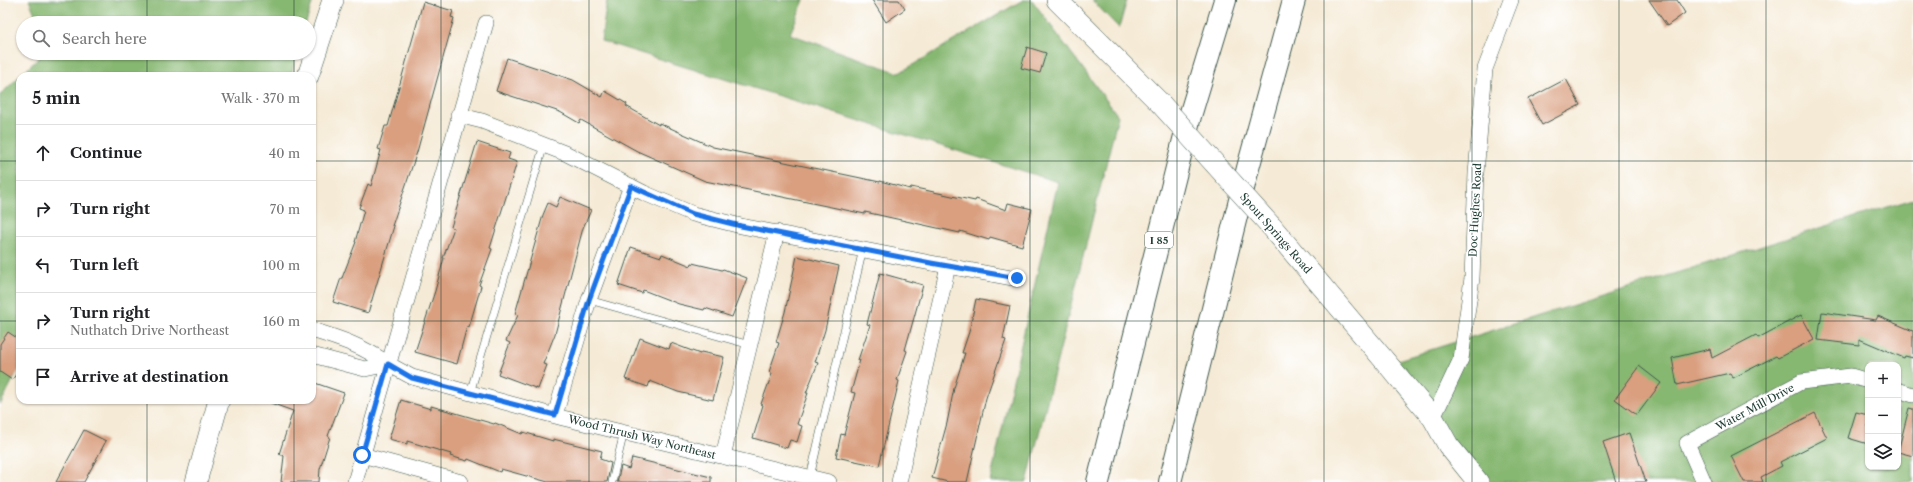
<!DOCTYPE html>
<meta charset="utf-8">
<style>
:root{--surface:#fff;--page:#f6f6f6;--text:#202124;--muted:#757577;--line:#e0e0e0}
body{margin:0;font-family:"Libre Caslon Text",serif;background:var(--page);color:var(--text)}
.controls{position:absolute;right:12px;bottom:12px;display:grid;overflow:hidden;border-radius:8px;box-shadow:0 1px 3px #0004}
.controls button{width:36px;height:36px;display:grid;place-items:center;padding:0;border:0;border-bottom:1px solid var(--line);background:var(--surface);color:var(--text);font:20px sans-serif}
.stop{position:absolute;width:12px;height:12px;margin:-9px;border:3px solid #1a73e8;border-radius:50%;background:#fff}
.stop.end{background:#1a73e8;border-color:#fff;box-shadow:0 1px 4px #0008}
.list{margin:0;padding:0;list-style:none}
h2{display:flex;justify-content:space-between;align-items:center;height:52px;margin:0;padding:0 16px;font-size:17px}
h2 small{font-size:13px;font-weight:400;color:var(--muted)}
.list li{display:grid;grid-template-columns:26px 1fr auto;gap:12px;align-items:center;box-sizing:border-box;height:56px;padding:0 16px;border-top:1px solid var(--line)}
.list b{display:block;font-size:15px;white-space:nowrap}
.list p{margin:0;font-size:13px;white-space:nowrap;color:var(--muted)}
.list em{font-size:13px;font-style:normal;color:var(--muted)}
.icon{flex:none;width:22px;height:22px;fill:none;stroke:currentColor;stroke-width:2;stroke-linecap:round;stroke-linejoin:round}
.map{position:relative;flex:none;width:1913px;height:482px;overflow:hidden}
.search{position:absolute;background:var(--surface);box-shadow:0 1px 3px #0004;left:16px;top:16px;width:300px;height:44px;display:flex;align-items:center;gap:10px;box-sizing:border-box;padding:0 14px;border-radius:22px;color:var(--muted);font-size:15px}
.panel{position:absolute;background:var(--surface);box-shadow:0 1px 3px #0004;left:16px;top:72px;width:300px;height:332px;border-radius:12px}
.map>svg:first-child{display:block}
.forest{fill:#87b872;stroke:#537a53;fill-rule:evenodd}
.building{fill:#d99f7f}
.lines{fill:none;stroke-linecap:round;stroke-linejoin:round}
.lane-casing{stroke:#3f574c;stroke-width:8}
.street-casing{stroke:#3f574c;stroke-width:16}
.secondary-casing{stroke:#3f574c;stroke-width:22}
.highway-casing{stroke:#3f574c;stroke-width:24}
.lane{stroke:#fff;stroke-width:7}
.street{stroke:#fff;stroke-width:15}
.secondary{stroke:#fff;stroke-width:21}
.highway{stroke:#fff;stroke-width:22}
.secondary-bridge-casing{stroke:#3f574c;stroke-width:22;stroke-linecap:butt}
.secondary-bridge{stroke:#fff;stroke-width:21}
.route{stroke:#1a73e8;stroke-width:5}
.grid{fill:none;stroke:#1f3d34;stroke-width:1;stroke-opacity:0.55}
.labels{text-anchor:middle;stroke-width:3;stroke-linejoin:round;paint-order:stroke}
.shield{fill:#fff;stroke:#627771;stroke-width:1}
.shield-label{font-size:10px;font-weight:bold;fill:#1f3d34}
.street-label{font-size:11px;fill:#1f3d34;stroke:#fff}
</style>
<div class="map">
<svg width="1913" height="482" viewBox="0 0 1913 482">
<rect width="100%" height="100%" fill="#fff"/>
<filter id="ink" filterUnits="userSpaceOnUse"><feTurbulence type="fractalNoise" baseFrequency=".025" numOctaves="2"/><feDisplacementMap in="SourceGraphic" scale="8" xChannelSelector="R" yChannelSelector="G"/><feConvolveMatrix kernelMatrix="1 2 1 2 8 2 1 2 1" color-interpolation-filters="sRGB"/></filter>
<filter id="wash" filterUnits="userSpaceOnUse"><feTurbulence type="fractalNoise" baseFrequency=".012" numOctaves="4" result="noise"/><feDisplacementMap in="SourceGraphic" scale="16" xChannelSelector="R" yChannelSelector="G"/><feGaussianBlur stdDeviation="0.9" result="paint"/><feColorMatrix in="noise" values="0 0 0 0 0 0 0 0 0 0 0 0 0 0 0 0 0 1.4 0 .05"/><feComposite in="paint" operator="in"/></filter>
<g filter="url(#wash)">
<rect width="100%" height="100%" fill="#f5ead5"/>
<!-- forest -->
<path class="forest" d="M29,0H313L306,23H39Z
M607,0H804L790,34L899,73L1023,0H1032L1118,116L1027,482H990L1058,182L601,41Z
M1092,0H1127L1119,28Z
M44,53H297L291,76H20V366L0,405V95Z
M1913,199V482H1467L1382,365ZM1868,365H1898V467H1868Z"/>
<g id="blocks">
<!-- building -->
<path class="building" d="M872,0H899L905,9L886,22Z
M1649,0H1677L1685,13L1667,26Z
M423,2L453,11L451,17L454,18L417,152L392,226H394L368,313L333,302L341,278H342L356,242H355L364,210L359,208L368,184L371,186L381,150L378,149L385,126H388Z
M1027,47L1046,53L1040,73L1021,68Z
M507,58L573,80L602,97L605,91L627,104L626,106L659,125V123L713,147L880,182V181L910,189L911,187L975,201L976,199L1006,210L1008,203L1032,209L1022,246L990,237L989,240L960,231V233L865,212V214L705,181L637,151L581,120L579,123L560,112L496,91Z
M1566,79L1580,105L1542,125L1528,99Z
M477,142L510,153L508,159L517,162L490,248L492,249L479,285L481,286L474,310L469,327L467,326L457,364L415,352L435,291L444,258H443L454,228L451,227Z
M560,197L591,210L583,228L555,334L543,364L547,365L538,389L498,374L510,343L506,341L518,315L515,314L543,215L548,203L556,207Z
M631,247L661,257L662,254L691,266L692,263L722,270L723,269L747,278L732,317L705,308L704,310L679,304L643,290L642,293L618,285Z
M797,256L839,266L825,330L815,362L818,363L806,393H808L797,424L802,426L797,442L790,440L787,448L753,438L763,405L761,404L772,374L769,372L779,343L776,342L785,312Z
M880,273L923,285L905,350L907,351L897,380L899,381L879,466L836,457L841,434L844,435L855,393L851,392L860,360H858L870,325L867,324Z
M976,299L1010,306L1003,339L1006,340L986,398L967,482H948L932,478L947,423L954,388L965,353H962L969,332Z
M1822,312L1876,320L1878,316L1913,331V358L1905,356L1904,358L1859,339V345L1818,340Z
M1801,315L1814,339L1778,358L1776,356L1733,378L1730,373L1677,385L1672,358L1710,349L1712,358L1756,335L1758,338Z
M8,332L20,340V369L12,380L0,372V344Z
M640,338L669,349L671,343L700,354L701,352L724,357L713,400L678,392L650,381L648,387L625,379Z
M1639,366L1661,383L1637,415L1615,399Z
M312,382L344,393L328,436L330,437L320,469L319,482H281L284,456L279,454L293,411L268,402L269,400H312Z
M401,400L431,409V406L494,424L495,423L522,434L523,432L553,441V439L602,451L600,459L611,463L607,482H548L501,469L500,472L468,459L467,461L450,456L451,454L407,441V444L389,439Z
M1909,408L1913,409V456L1898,452Z
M1856,412L1868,415V444L1848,438Z
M1815,413L1827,438L1780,462L1782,466L1761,477L1763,482H1744L1731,456Z
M84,430L106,441L84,482H56Z
M1629,433L1646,482H1616L1603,442Z
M632,458L711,477V482H617L621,466L629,469Z"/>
</g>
</g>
<g filter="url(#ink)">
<use href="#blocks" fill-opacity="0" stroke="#3f574c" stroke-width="1"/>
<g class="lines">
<defs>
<path id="lane" d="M589,300L750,345
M470,393L544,145
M810,477L863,249
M612,482L624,432"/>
<path id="street" d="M458,115L482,121L567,154L644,193L693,214L741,226L931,263L1017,279
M312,330C341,339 363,346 388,364L365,369L312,355
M388,364L412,377L563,418L829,482
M1898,390L1913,395
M555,415L589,300L631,186
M1433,418L1461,359L1472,278L1476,173L1485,69L1511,0
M362,455L461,482
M723,456L777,232
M355,482L486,23
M899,482L948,266
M1704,482L1687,443L1801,382L1851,376L1868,381"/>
<path id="secondary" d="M1057,0L1160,103
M308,76L333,0
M1271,226L1433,418L1448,445L1478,482
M196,482L219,400"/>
<path id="highway" d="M1098,482L1190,116L1225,0
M1170,482L1248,168L1294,0"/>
</defs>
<!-- lane casing -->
<use href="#lane" class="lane-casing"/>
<!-- street casing -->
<use href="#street" class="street-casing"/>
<!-- secondary casing -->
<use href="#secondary" class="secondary-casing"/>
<!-- highway casing -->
<use href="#highway" class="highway-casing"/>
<!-- lane -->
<use href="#lane" class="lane"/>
<!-- street -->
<use href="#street" class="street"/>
<!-- secondary -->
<use href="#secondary" class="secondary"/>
<!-- highway -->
<use href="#highway" class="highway"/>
<defs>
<path id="secondary-bridge" d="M1160,103L1271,226"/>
</defs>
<!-- secondary-bridge casing -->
<use href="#secondary-bridge" class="secondary-bridge-casing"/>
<!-- secondary-bridge -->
<use href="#secondary-bridge" class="secondary-bridge"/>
</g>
</g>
<g class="lines" filter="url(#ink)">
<!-- route -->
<path class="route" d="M362,455L388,364L412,378L555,415L589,300L631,186L693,214L741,226L931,263L1017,278"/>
</g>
<!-- grid -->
<path class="grid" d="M147,0V23M294,0V23M441,0V482M589,0V482M736,0V482M883,0V482M1030,0V482M1177,0V482M1324,0V482M1472,0V482M1619,0V482M1766,0V482M147,53V76M294,53V76M0,161H20M312,161H1913M0,321H20M312,321H1913M147,400V482M294,400V482"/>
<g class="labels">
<!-- shield labels -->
<rect class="shield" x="1145" y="232" width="28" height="16" rx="3"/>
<g class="shield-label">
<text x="1159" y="244">I 85</text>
</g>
<!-- street labels -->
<g class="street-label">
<text transform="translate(1475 210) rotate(-87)" y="4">Doc Hughes Road</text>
<text transform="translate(1276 233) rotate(49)" y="4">Spout Springs Road</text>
<text transform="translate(1755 407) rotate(-28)" y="4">Water Mill Drive</text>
<text transform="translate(642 437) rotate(14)" y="4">Wood Thrush Way Northeast</text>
</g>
</g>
</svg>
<div class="controls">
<button>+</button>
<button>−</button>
<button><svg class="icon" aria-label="layers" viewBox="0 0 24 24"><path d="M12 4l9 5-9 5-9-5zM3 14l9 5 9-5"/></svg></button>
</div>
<div class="stop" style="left:362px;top:455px"></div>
<div class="stop end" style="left:1017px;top:278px"></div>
<div class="search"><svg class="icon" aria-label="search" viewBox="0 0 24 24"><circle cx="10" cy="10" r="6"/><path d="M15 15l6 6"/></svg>Search here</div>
<section class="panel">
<h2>5 min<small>Walk · 370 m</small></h2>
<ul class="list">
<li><svg class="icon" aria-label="ahead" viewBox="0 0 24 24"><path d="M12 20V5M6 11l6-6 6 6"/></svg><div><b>Continue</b></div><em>40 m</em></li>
<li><svg class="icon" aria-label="right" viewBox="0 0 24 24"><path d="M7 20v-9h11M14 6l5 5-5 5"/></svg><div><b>Turn right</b></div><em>70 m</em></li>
<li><svg class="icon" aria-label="left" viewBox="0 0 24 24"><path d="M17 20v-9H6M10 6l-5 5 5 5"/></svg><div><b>Turn left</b></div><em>100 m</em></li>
<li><svg class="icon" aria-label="right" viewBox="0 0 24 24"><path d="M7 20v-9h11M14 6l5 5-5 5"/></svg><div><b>Turn right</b><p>Nuthatch Drive Northeast</p></div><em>160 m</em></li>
<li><svg class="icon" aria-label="arrive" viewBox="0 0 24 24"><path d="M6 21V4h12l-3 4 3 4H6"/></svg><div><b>Arrive at destination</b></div></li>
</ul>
</section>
</div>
